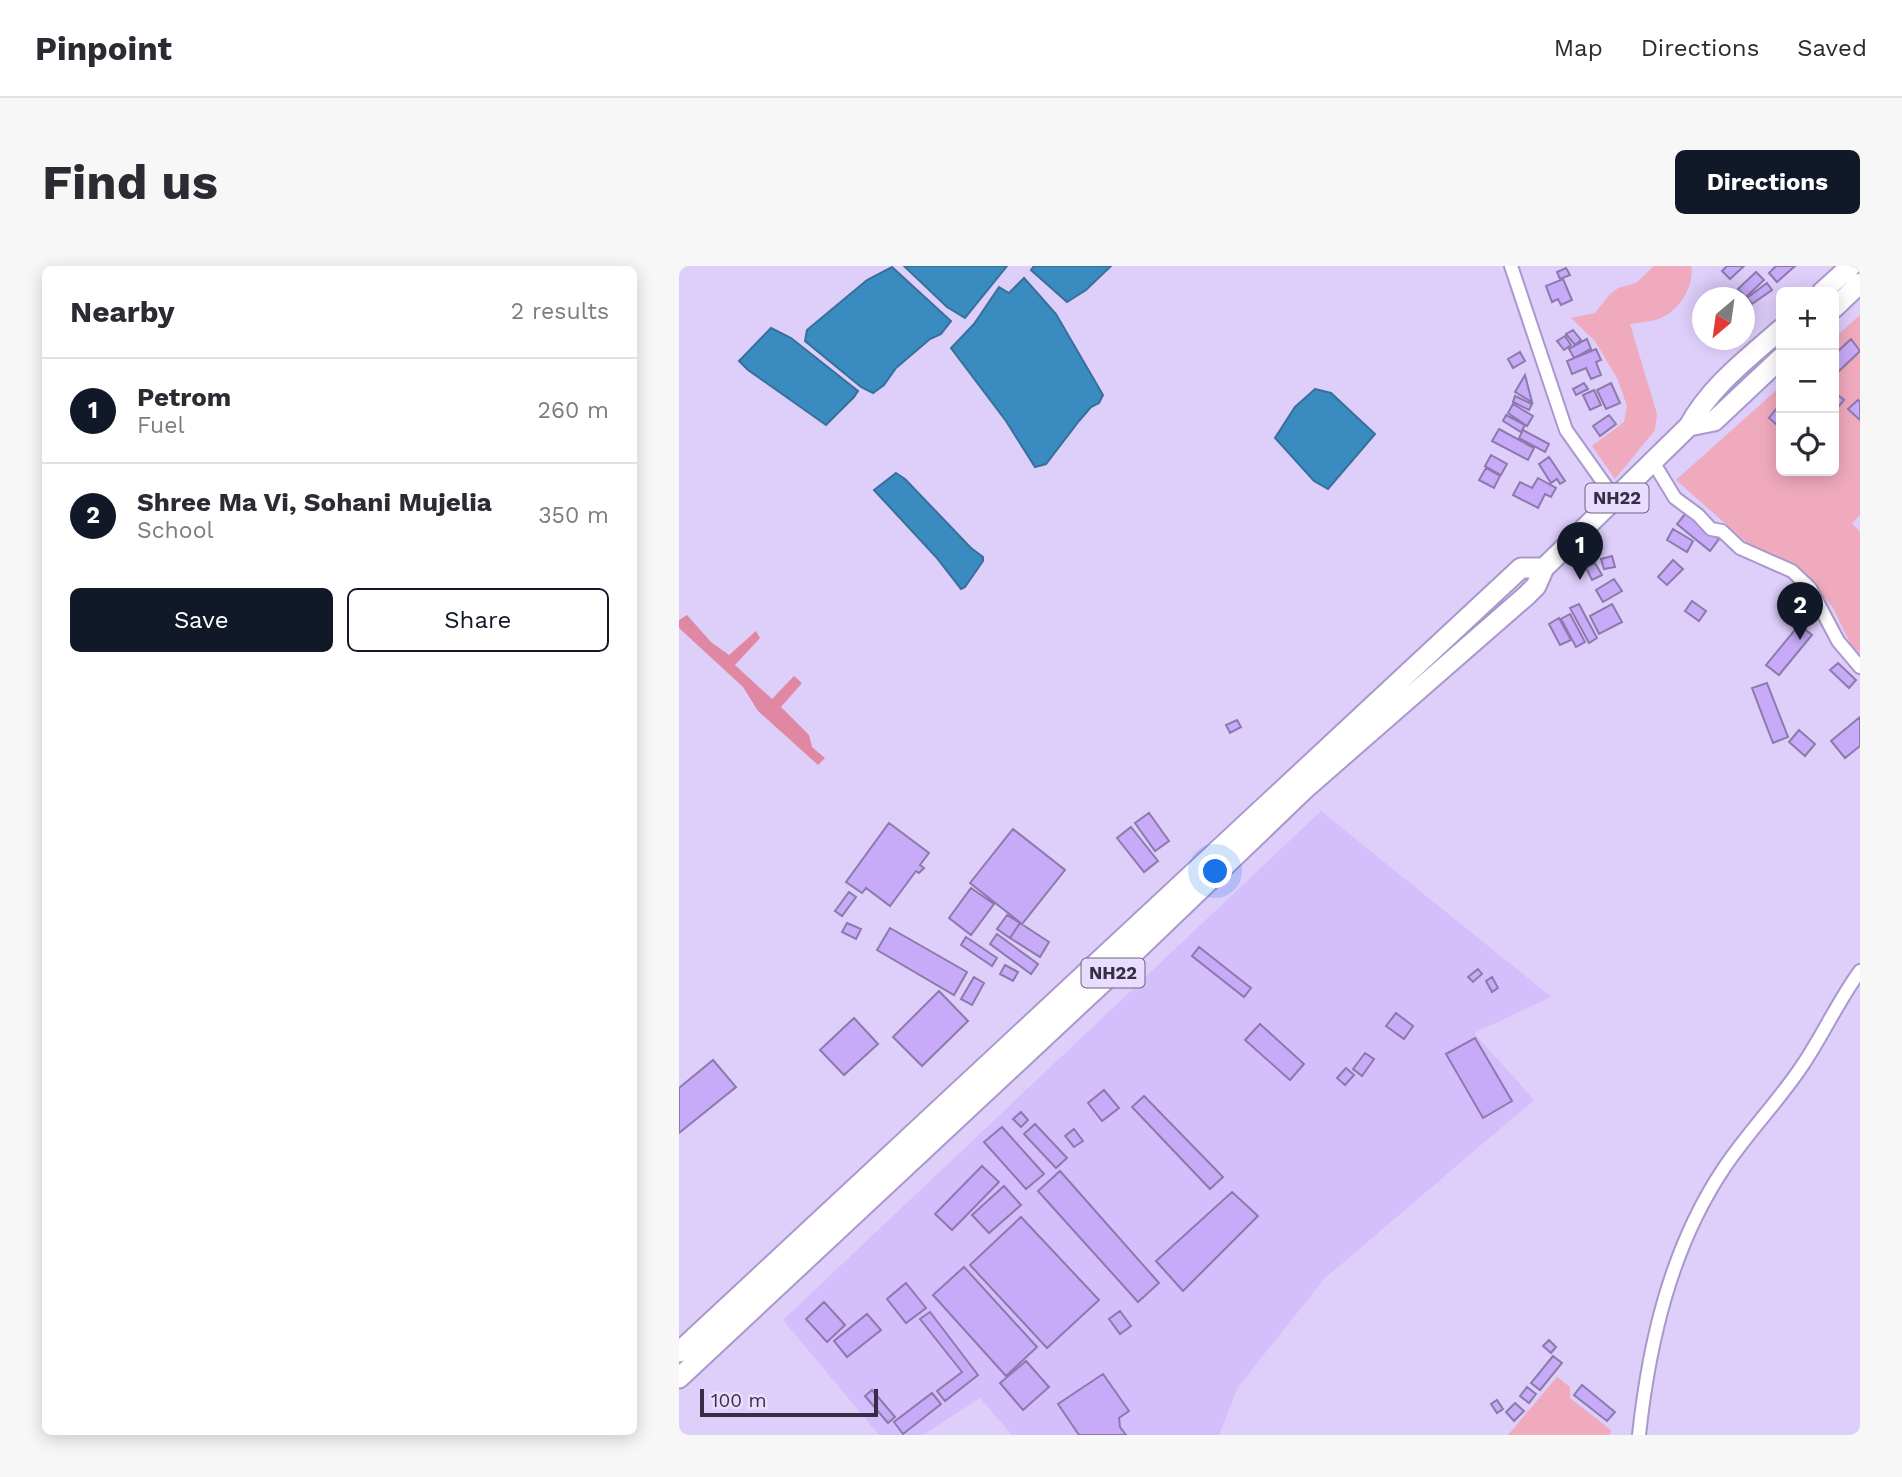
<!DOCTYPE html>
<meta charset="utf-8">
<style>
:root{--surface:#fff;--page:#f7f7f7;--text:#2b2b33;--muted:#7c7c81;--line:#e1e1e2;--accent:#111827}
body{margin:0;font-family:"Work Sans",sans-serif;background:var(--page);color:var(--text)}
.controls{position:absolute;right:21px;top:21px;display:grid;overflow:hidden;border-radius:10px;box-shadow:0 4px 18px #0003}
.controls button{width:63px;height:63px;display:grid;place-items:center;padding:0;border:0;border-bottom:2px solid var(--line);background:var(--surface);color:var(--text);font:35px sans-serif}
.compass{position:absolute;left:1013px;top:21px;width:63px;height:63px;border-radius:50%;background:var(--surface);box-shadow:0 4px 18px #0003;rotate:209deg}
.scale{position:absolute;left:21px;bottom:18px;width:178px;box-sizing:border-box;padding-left:7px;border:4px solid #362e44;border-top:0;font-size:19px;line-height:24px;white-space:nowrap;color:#362e44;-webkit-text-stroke:5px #e9ddff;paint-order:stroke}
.you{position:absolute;left:537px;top:606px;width:24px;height:24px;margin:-18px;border:5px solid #fff;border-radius:50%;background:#1a73e8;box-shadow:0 0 0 10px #1a73e833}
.badge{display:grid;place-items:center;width:46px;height:46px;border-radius:50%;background:var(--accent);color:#fff;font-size:23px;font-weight:700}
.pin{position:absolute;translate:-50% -58px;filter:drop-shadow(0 2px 4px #0008)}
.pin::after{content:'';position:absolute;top:37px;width:24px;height:21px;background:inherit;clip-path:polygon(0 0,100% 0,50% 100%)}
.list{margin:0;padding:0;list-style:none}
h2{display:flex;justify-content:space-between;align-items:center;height:91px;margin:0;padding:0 28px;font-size:30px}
h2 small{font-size:23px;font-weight:400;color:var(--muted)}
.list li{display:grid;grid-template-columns:46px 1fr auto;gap:21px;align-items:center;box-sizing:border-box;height:105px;padding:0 28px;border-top:2px solid var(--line)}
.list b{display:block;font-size:26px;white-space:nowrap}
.list p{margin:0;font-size:23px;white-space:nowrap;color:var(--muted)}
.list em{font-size:23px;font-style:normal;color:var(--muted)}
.actions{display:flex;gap:14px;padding:21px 28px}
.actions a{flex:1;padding:16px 0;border:2px solid var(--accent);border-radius:10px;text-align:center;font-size:24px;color:var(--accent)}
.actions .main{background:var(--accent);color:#fff}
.icon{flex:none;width:38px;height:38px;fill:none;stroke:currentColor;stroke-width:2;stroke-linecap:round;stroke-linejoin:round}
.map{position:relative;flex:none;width:1181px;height:1169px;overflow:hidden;border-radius:10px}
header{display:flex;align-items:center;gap:42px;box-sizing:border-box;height:98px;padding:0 35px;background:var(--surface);border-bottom:2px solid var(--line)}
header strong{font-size:33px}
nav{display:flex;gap:38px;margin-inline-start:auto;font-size:24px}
.intro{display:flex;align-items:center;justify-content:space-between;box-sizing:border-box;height:168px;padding:0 42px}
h1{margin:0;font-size:49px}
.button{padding:18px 32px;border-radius:10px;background:var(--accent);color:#fff;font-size:24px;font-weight:700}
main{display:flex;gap:42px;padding:0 42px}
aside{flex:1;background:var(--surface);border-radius:10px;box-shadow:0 4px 18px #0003}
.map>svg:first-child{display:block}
.built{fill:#d4befc}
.green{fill:#f0aabd}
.forest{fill:#e088a3}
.water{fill:#398bc0;stroke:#386f9b;stroke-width:2}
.building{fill:#c7aaf8;stroke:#8c7aad;stroke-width:2}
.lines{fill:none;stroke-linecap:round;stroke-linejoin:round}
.minor-casing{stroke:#aa97cc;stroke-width:16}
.trunk-casing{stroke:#aa97cc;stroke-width:23}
.minor{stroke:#fff;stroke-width:12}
.trunk{stroke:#fff;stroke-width:19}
.labels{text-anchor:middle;stroke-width:7;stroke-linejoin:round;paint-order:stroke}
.shield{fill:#e9ddff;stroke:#6c627c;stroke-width:2}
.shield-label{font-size:18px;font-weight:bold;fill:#362e44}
</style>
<header>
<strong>Pinpoint</strong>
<nav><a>Map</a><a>Directions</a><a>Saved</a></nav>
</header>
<div class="intro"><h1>Find us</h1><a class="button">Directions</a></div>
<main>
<aside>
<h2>Nearby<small>2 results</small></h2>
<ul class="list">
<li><span class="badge">1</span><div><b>Petrom</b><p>Fuel</p></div><em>260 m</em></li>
<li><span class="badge">2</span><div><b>Shree Ma Vi, Sohani Mujelia</b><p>School</p></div><em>350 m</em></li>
</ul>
<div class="actions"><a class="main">Save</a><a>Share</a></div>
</aside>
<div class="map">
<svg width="1181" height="1169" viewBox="0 0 1181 1169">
<rect width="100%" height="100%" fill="#ddcefa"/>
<!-- built -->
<path class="built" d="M642,545L872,731L795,767L855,834L646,1012L559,1121L540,1169H333L301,1132L244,1169H200L104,1054Z"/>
<!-- green -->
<path class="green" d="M975,0H1012C1016,18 1001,43 984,51C975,56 961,56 951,58L978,148L976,164L936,213L913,180L945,156L948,140L939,114L916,75L892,52L916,47L931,28L939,22L957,17Z
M1181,49V83L1172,74L1155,89V72Z
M1181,85V136L1178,134L1170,143L1181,154V249L1173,257L1181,266V387L1172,379L1153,340L1125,308L1074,282L997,214L1102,120V137L1090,152L1098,159L1102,154V205H1155V136L1160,140L1165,134L1155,126V101L1159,106Z
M878,1111L891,1121V1132L932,1164L931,1169H829Z"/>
<!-- forest -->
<path class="forest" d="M8,349L32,376L50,389L77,365L81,372L56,399L93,433L115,410L123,417L102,441L130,469L133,481L146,492L139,499L79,445L64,421L0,362V354Z"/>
<!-- water -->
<path class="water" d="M225,0H328L286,52L268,41Z
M355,0H432L407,24L388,36L352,4Z
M213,1L272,55L262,68L251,73L217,102L205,119L194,127L182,121L126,75L128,64L188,14Z
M345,12L377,48L424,129L420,137L412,141L400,155L367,198L356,201L327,155L272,82L295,58L320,21L330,27Z
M92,62L112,72L179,125L175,131L147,159L69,104L60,95Z
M636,123L652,127L696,168L649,223L635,215L596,172L616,141Z
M217,207L226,213L292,282L304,291V295L286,321L282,323L257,291L195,224Z"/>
<!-- building -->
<path class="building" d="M1048,0H1065L1051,13L1043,5Z
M1097,0H1116L1098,16L1090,7Z
M887,2L891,9L881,13L878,6Z
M1077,6L1085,14L1067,31L1059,23Z
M884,13L893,34L882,39L879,33L873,36L867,20Z
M1088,17L1093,24L1073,38L1068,32Z
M894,64L902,74L896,79L887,68Z
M886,70L892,79L885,84L878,75Z
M908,73L912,83L895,92L890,83Z
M1172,73L1181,85L1159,106L1155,101V89Z
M917,83L922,94L917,96L922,109L912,113L907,102L893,108L888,95Z
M841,86L846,95L834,102L829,93Z
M846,109L853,136L836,126Z
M905,117L909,123L897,129L894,123Z
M932,117L941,137L927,143L918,124Z
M915,124L922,139L911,144L904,129Z
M1155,126L1165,134L1160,140L1155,136Z
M836,130L853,138L850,144L834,136Z
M1179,134L1181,136V154L1169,143Z
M1102,137V154L1098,159L1090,152Z
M834,138L854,150L848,160L829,147Z
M827,149L846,159L842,166L824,155Z
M930,149L937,158L921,170L914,160Z
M820,163L855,182L849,194L813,175Z
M844,164L870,178L866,186L840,172Z
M812,189L828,198L822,209L806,200Z
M870,191L886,215L881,218L878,213L872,217L860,198Z
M807,202L821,210L815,222L800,214Z
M859,212L877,222L872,231L866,228L859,242L834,229L841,216L853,222Z
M1007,247L1040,273L1031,285L998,258Z
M994,263L1014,275L1008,286L988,274Z
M933,290L936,301L925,303L922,293Z
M994,294L1004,303L988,319L979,311Z
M916,297L923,309L913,314L907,302Z
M935,313L943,325L924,336L917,324Z
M1013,335L1027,345L1020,355L1006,345Z
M900,338L918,372L910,377L891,342Z
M933,338L943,356L920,368L911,350Z
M891,348L906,376L897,381L882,353Z
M880,352L892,374L881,379L870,358Z
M1120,359L1133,369L1100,409L1087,399Z
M1159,397L1177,414L1170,422L1151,404Z
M1088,417L1109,471L1094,477L1073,422Z
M1181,451V480L1166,492L1152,475Z
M558,454L562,461L551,467L547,459Z
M1120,464L1136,478L1126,490L1110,476Z
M470,547L490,575L476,585L456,557Z
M210,557L250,587L241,599L245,602L240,607L237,605L211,640L187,622L183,627L167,616Z
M452,561L479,595L465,606L438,572Z
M334,563L386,604L343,658L291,617Z
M292,622L315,638L292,669L270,652Z
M170,626L177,631L163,650L156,645Z
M328,649L341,657L331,672L318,663Z
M168,657L182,663L177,673L163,666Z
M341,657L370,676L361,691L331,672Z
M211,662L288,706L275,729L198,684Z
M318,668L359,698L352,708L311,678Z
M287,671L318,692L313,700L282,679Z
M520,681L572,722L565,731L513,690Z
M326,699L339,706L334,715L321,708Z
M799,703L803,708L794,716L789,711Z
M295,711L305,717L293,739L282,733Z
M813,711L819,722L813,726L807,715Z
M260,725L289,755L243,800L214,771Z
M717,747L734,760L725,773L707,760Z
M175,752L199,778L165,809L141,784Z
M581,758L625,798L611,814L566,774Z
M796,772L833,835L804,852L767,788Z
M686,787L695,793L683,810L674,803Z
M34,794L57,821L0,867V822Z
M667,802L675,809L666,819L658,812Z
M425,824L440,842L423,855L409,837Z
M465,830L544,911L531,923L453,841Z
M342,846L349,854L342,861L334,853Z
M356,858L388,892L377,902L345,868Z
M323,861L365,908L347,923L305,876Z
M395,863L404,875L395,881L386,870Z
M303,900L320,916L273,964L256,948Z
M381,905L480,1017L459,1036L359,925Z
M325,920L342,939L310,967L293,949Z
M553,926L579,950L504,1025L477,995Z
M342,951L420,1034L368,1082L291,999Z
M285,1001L358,1081L327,1110L254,1029Z
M227,1017L247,1042L227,1057L208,1033Z
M145,1036L166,1059L148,1076L127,1053Z
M441,1045L452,1060L441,1068L430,1053Z
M251,1046L299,1109L266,1135L258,1125L283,1106L241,1053Z
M188,1048L202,1064L168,1091L155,1075Z
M870,1074L877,1081L872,1087L864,1080Z
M874,1090L883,1097L861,1124L852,1117Z
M347,1095L370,1121L344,1144L321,1117Z
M424,1108L450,1145L440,1152L441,1161L447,1169H400L379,1138Z
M903,1119L936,1146L928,1155L895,1129Z
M848,1121L857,1128L850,1137L841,1130Z
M193,1124L216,1151L209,1157L186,1130Z
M253,1127L262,1138L224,1168L215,1156Z
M818,1134L824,1143L818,1147L812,1138Z
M836,1137L845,1145L835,1155L827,1146Z"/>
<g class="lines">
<defs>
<path id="minor" d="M832,0L887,164L936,233
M974,196L996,232L1019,249L1032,263L1043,265L1061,282L1113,305L1131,322L1159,375L1181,401
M960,1169C970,1076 992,981 1045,902C1069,866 1099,836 1123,800C1144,769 1159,735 1181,705"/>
<path id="trunk" d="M1143,26L1172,0
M1155,42L1181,17
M1010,160L1035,155L1102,92
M0,1086L842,302H865
M0,1112L436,705L628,521L847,330L857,320L865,302L1010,160C1032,120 1068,93 1102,63"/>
</defs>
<!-- minor casing -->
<use href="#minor" class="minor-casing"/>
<!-- trunk casing -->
<use href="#trunk" class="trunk-casing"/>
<!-- minor -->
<use href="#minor" class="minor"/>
<!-- trunk -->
<use href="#trunk" class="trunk"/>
</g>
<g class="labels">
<!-- shield labels -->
<g class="shield">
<rect x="906.5" y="217.5" width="63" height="29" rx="5"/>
<rect x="402.5" y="692.5" width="63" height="29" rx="5"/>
</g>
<g class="shield-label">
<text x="938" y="238">NH22</text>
<text x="434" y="713">NH22</text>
</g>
</g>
</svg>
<div class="controls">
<button>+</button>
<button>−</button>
<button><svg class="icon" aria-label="locate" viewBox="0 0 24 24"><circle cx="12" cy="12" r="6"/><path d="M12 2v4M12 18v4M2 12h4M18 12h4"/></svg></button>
</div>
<svg class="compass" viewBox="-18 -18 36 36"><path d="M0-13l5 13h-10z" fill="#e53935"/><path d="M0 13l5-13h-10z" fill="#7c7c81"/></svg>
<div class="scale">100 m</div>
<div class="you"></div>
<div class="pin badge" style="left:901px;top:314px">1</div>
<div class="pin badge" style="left:1121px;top:374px">2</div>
</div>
</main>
